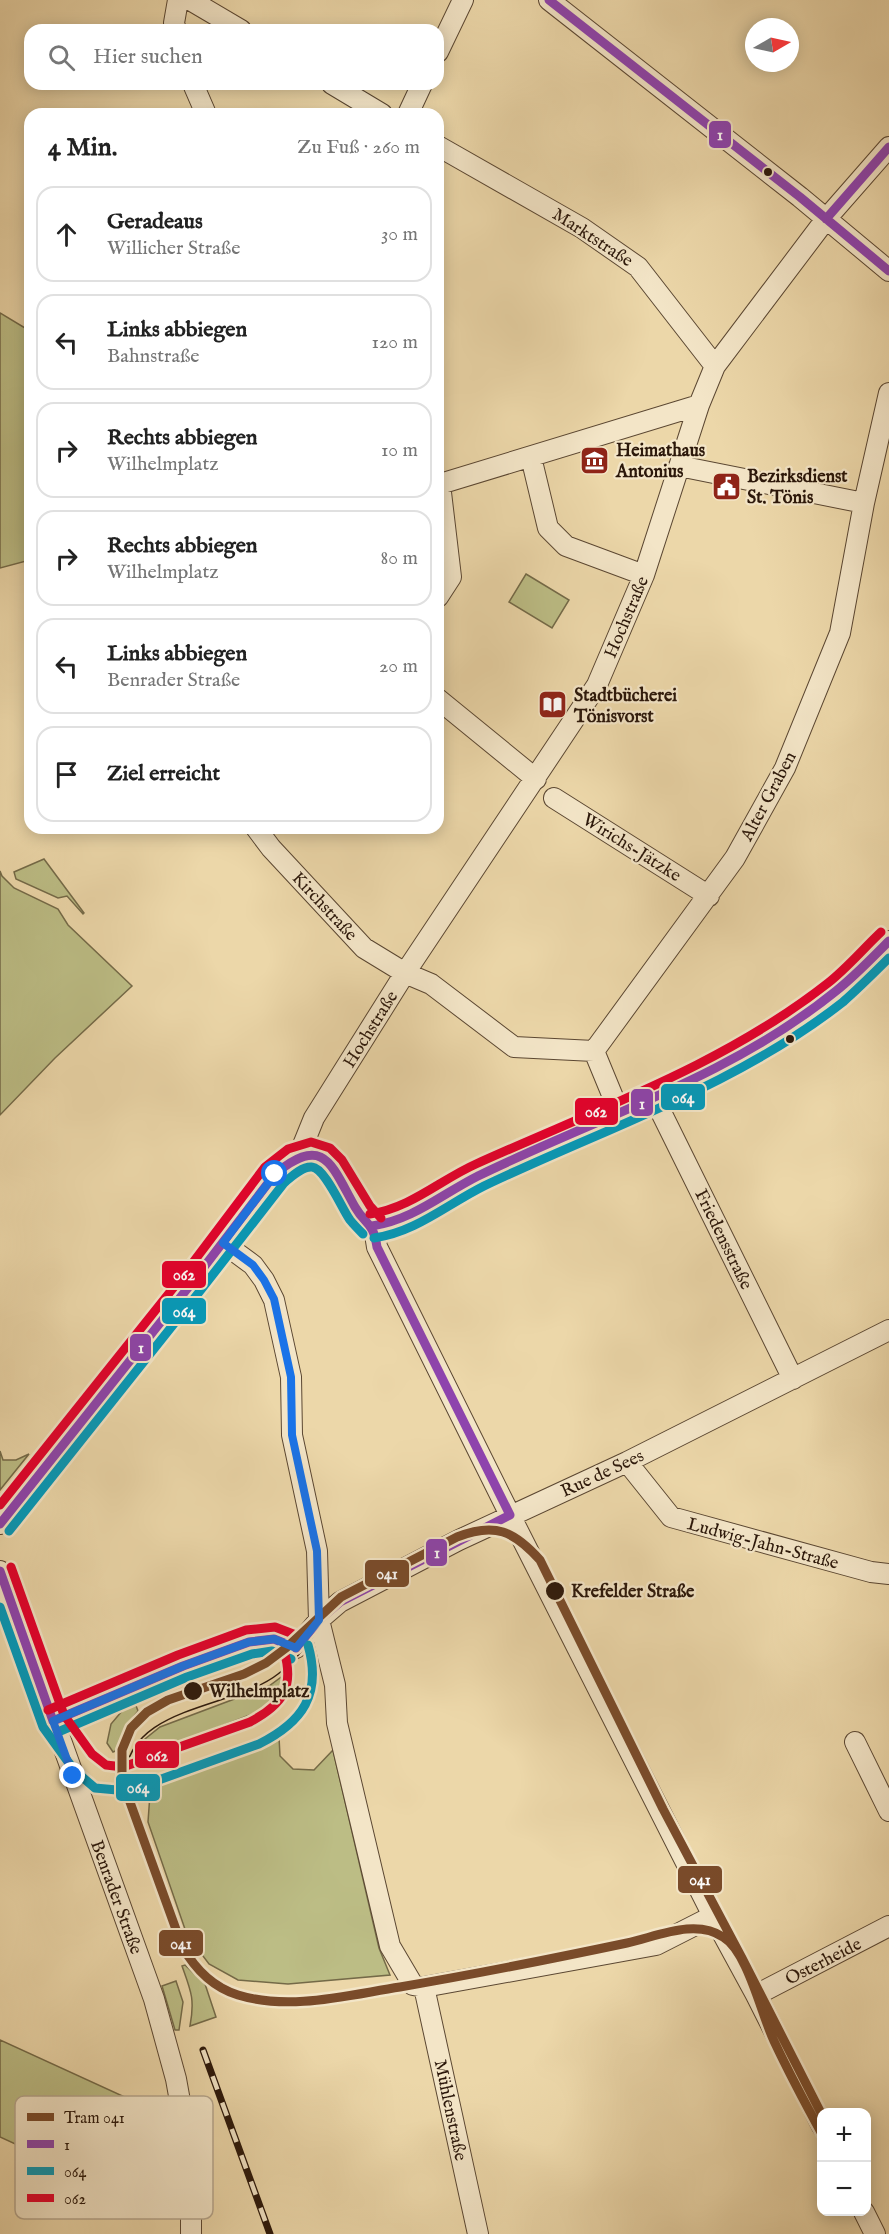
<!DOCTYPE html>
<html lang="de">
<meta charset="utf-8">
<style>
:root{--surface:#fff;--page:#f2f2f2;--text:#222;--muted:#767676;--line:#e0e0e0}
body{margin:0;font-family:"IM FELL English",serif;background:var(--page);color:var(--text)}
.controls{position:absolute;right:18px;bottom:18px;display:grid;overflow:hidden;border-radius:12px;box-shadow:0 3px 15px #0003}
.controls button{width:54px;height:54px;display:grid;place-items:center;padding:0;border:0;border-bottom:2px solid var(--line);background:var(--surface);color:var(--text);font:30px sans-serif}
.compass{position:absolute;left:745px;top:18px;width:54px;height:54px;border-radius:50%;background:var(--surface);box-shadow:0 3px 15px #0003;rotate:81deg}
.stop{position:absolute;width:18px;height:18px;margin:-14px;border:4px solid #1a73e8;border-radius:50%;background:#fff}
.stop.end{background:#1a73e8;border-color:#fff;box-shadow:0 2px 6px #0008}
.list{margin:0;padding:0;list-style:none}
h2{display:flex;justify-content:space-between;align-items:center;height:78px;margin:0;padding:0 24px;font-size:26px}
h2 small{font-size:20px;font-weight:400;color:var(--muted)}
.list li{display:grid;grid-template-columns:39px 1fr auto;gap:18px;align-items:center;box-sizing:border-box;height:96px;margin:0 12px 12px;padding:0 12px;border:2px solid var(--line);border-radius:18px}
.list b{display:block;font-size:22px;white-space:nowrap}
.list p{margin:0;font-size:20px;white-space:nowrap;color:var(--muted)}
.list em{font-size:20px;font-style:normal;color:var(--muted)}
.icon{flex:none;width:33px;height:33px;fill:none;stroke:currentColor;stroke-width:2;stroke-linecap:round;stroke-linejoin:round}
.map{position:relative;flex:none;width:889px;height:2234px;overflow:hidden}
.search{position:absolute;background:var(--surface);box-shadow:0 3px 15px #0003;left:24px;top:24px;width:420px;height:66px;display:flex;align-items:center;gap:15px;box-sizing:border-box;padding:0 21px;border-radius:18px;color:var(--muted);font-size:22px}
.panel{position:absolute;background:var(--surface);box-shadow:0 3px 15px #0003;left:24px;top:108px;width:420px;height:726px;border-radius:18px}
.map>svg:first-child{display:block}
.green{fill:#bcbd85;stroke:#746a48;stroke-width:1.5}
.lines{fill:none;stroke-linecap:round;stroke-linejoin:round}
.street-casing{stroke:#5b4732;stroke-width:22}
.street{stroke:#f3e5c7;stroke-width:20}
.tram{stroke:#2b170a;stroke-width:1.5}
.rail-casing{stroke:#2b170a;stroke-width:7}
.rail{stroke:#f3e5c7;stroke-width:4.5;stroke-dasharray:14;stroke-linecap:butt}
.bus-1-casing{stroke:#f3e5c7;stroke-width:14}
.bus-2-casing{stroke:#f3e5c7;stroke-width:14}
.bus-3-casing{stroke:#f3e5c7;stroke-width:14}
.bus-1{stroke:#8e44ad;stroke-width:9}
.bus-2{stroke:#049aba;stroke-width:9}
.bus-3{stroke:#e4002b;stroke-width:9}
.tram-1-casing{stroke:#f3e5c7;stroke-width:14}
.tram-1{stroke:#7a4b2a;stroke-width:9}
.route{stroke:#1a73e8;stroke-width:8}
.bus-dot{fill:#2b170a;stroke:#f3e5c7;stroke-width:2}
.labels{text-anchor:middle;stroke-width:4.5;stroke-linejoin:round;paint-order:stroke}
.street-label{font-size:18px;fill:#2b170a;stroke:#f3e5c7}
.poi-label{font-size:18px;font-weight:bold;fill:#2b170a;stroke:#f3e5c7;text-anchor:start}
.stop-label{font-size:18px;font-weight:bold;fill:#2b170a;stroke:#f3e5c7;text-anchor:start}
.key{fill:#f3e5c7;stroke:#b7a78e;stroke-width:1.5}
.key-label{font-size:16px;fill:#2b170a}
.line-badge{stroke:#f3e5c7;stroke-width:2}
.badge-label{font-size:16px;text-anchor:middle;font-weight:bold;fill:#fff}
</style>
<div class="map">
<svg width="889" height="2234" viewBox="0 0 889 2234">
<rect width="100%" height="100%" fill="#ecd7a9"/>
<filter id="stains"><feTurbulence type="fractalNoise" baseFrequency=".00333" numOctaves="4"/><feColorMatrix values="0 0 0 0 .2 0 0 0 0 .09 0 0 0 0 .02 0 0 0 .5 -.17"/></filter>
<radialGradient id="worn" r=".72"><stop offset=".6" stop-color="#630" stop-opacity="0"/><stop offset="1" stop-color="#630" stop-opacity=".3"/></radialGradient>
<!-- green -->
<path class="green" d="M0,313L30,331V560L0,568Z
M526,574L569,600L552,628L509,602Z
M44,859L84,913L83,914L67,896L58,898L16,879L14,872Z
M0,871L2,876L14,888L58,909L68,925L132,986L55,1058L0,1115Z
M0,1451L3,1460H16L29,1454L0,1490Z
M288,1672L283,1694L260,1711L165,1748L157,1757L132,1763L145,1739L160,1727L269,1686Z
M133,1698L138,1711L125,1728L118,1750L113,1752L107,1743L111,1724Z
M279,1737L280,1756L293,1769L314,1770L333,1750L379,1948L390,1975L288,1984L238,1980L209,1964L187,1935L148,1822L150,1794L159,1783Z
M185,1965L205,1984L216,2017L190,2026C195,1999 191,1991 182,1966Z
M176,1981L183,2002L179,2030H175L162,1986Z
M0,2040L164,2115L167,2146L117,2124L87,2177L0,2137Z"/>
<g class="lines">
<defs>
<path id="street" d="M190,0L241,30
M549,0L800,197L889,271
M176,30L174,23L178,0
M438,52L463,0
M193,84L206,114
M332,84L382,114
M408,114L422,84
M438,146L582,228L638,267L715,366
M531,457L548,528L566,546L644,575
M679,466L864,503
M438,482L440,484L451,577L438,597
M440,484L699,405
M438,699L536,779
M554,798L709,896
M256,828L271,848L364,948L405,973L431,984L514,1047L594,1051L620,1114
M594,1051L735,858L785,768L840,633L864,503L889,393
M655,1100L793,1379
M299,1155L314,1118L405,973L597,685L644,575L699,405L715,366L826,219L889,147
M372,1226C411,1224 444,1192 478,1176C598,1121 723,1077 829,997C851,981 870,959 889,941
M223,1243L253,1265L264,1280L274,1300L291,1377L292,1435L317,1551L319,1620L335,1685L337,1723L390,1946L413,1985L424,1987L656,1945L713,1916
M627,1462L671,1517L871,1572L889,1574
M0,1524L191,1284L275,1174C322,1130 334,1167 356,1208C360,1215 366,1219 371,1225C375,1230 376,1241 377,1247L510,1515L713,1916L756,1995L822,2126
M0,1571L154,1999L176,2079L185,2129L191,2205V2234
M53,1721L183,1666L249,1642L274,1639L296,1648L319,1620L340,1602L459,1540L627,1462L889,1330
M855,1742L889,1811
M424,1987L478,2234
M756,1995L889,1926
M864,2212L875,2234"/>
</defs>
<!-- street casing -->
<use href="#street" class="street-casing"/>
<!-- street -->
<use href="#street" class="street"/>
<!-- tram -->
<path class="tram" d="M132,1811C129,1801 125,1790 125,1779C127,1705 234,1709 278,1674C301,1657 314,1633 332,1612C345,1598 359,1588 375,1578"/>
<defs>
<path id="rail" d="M203,2050L270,2234"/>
</defs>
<!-- rail casing -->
<use href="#rail" class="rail-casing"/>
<!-- rail -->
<use href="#rail" class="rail"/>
<defs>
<path id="bus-1" d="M549,0L800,197L889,271
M826,219L889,147
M372,1226C413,1220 442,1194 478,1176C599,1117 730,1077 836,991C855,976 872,958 889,941
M0,1524L191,1284L275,1174C324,1134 331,1164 355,1207C366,1226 373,1221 377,1247L510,1515
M0,1571L53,1721
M296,1648L319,1620L340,1602L510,1515
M53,1721L183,1666L249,1642L274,1639L296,1648"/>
<path id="bus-2" d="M374,1238C416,1232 446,1205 484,1186C605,1128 736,1086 843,1002C859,988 874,973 889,958
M9,1531L200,1291L284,1183C291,1177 302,1166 312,1167C325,1168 342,1209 350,1220C354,1225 359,1230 363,1234
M0,1607L43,1727L74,1770L95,1788L128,1791L259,1744C303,1722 322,1694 308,1645
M58,1732L187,1677L252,1654L272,1651L291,1659"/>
<path id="bus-3" d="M370,1214C411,1208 440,1180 476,1164C595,1110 724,1065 828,983C847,968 863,949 881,932
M0,1505L182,1277L265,1167L288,1149L311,1142L330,1148L342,1160L370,1206L381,1218
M11,1567L64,1715L92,1754L106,1765L123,1767L250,1722C282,1705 295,1688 284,1651
M48,1710L178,1655L246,1630L275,1627L301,1637"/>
</defs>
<!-- bus-1 casing -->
<use href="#bus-1" class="bus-1-casing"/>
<!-- bus-2 casing -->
<use href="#bus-2" class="bus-2-casing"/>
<!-- bus-3 casing -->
<use href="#bus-3" class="bus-3-casing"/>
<!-- bus-1 -->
<use href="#bus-1" class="bus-1"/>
<!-- bus-2 -->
<use href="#bus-2" class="bus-2"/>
<!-- bus-3 -->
<use href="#bus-3" class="bus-3"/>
<defs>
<path id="tram-1" d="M822,2115L742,1958L663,1809L540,1560C514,1531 495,1522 457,1537L341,1597L286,1648L266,1663L244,1674L168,1700L147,1712L131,1728L122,1750V1780L182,1946C195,1969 212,1987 238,1995C290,2011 348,1995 400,1987C476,1974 551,1959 627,1943C656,1937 695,1918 723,1937C748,1952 761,2014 774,2041C789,2073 805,2103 822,2134"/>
</defs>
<!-- tram-1 casing -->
<use href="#tram-1" class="tram-1-casing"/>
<!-- tram-1 -->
<use href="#tram-1" class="tram-1"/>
</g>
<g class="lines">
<!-- route -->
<path class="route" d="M73,1776L53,1721L183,1666L249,1642L274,1639L296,1648L319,1620L317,1551L292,1435L291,1377L274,1299L264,1280L253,1265L223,1243L275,1174"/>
</g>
<!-- icons -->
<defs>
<symbol id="museum-square" viewBox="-11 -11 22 22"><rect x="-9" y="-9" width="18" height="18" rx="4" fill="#8f2418" stroke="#f3e5c7"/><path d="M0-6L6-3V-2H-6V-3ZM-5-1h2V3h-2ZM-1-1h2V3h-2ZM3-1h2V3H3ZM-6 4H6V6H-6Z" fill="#fff"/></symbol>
<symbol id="civic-square" viewBox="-11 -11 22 22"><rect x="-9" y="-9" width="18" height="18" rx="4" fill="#8f2418" stroke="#f3e5c7"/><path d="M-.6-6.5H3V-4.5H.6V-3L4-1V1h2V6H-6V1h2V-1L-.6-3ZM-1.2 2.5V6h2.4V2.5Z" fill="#fff"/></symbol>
<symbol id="library-square" viewBox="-11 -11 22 22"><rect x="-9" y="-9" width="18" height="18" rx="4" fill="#8f2418" stroke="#f3e5c7"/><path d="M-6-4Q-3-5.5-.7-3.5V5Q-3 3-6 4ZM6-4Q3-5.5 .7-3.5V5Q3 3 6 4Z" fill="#fff"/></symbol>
</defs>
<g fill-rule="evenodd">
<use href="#museum-square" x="578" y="444" width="33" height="33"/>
<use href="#civic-square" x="710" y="470" width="33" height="33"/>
<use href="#library-square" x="536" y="688" width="33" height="33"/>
</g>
<!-- markers -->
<g class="bus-dot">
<circle cx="768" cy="172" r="5"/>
<circle cx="790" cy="1039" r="5"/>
<circle cx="555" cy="1591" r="10"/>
<circle cx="193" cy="1691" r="10"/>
</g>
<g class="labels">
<!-- street labels -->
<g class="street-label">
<text transform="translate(593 237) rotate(33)" y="6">Marktstraße</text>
<text transform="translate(626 617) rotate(-67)" y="6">Hochstraße</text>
<text transform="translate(768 796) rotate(-62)" y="6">Alter Graben</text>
<text transform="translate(632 847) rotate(32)" y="6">Wirichs-Jätzke</text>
<text transform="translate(325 906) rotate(47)" y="6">Kirchstraße</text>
<text transform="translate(370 1029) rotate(-58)" y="6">Hochstraße</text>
<text transform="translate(724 1239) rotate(64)" y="6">Friedensstraße</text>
<text transform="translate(602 1473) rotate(-25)" y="6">Rue de Sees</text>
<text transform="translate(763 1543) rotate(15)" y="6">Ludwig-Jahn-Straße</text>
<text transform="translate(117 1897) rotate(70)" y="6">Benrader Straße</text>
<text transform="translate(823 1961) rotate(-27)" y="6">Osterheide</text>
<text transform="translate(451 2110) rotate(78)" y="6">Mühlenstraße</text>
</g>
<!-- poi labels -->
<g class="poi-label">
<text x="616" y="456">Heimathaus<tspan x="616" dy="21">Antonius</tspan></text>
<text x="747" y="482">Bezirksdienst<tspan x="747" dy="21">St. Tönis</tspan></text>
<text x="574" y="701">Stadtbücherei<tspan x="574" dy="21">Tönisvorst</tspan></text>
</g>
<!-- stop labels -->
<g class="stop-label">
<text x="571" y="1597">Krefelder Straße</text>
<text x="209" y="1697">Wilhelmplatz</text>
</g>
</g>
<!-- legend -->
<rect x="15" y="2096" width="198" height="123" rx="9" class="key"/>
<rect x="27" y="2113" width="27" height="8" fill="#7a4b2a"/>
<rect x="27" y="2140" width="27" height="8" fill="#8e44ad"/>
<rect x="27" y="2167" width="27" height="8" fill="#049aba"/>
<rect x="27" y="2194" width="27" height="8" fill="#e4002b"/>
<g class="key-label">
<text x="64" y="2123">Tram 041</text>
<text x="64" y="2150">1</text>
<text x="64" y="2177">064</text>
<text x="64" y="2204">062</text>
</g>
<g class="line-badge">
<rect x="708" y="120" width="24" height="29" rx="6" fill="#8e44ad"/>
<rect x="660" y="1083" width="46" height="28" rx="6" fill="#049aba"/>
<rect x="630" y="1088" width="24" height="29" rx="6" fill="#8e44ad"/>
<rect x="574" y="1097" width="45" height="29" rx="6" fill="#e4002b"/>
<rect x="161" y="1260" width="46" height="29" rx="6" fill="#e4002b"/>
<rect x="161" y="1297" width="46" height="28" rx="6" fill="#049aba"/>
<rect x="129" y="1333" width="23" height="29" rx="6" fill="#8e44ad"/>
<rect x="425" y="1538" width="23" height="29" rx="6" fill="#8e44ad"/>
<rect x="364" y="1559" width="46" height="29" rx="6" fill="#7a4b2a"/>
<rect x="134" y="1740" width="46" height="29" rx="6" fill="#e4002b"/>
<rect x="115" y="1773" width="46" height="29" rx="6" fill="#049aba"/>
<rect x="677" y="1865" width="46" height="29" rx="6" fill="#7a4b2a"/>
<rect x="158" y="1929" width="46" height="28" rx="6" fill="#7a4b2a"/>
</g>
<g class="badge-label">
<text x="720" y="140">1</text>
<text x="683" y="1103">064</text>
<text x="642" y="1109">1</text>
<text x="596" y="1117">062</text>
<text x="184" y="1280">062</text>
<text x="184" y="1317">064</text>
<text x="141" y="1353">1</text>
<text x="437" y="1558">1</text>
<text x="387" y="1579">041</text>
<text x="157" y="1761">062</text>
<text x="138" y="1793">064</text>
<text x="700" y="1885">041</text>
<text x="181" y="1949">041</text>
</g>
<rect width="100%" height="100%" filter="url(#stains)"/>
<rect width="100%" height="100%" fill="url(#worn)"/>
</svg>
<div class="controls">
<button>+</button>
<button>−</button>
</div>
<svg class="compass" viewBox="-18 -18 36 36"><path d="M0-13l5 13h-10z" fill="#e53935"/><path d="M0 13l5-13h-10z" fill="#767676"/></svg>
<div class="stop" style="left:275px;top:1174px"></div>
<div class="stop end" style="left:73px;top:1776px"></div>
<div class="search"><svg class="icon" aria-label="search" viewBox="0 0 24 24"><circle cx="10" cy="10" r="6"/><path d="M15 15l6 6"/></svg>Hier suchen</div>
<section class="panel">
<h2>4 Min.<small>Zu Fuß · 260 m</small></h2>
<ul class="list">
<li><svg class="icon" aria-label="ahead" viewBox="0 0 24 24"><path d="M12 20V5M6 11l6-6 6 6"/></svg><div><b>Geradeaus</b><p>Willicher Straße</p></div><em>30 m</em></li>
<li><svg class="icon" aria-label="left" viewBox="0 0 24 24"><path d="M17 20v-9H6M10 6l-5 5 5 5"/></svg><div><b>Links abbiegen</b><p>Bahnstraße</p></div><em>120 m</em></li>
<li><svg class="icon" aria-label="right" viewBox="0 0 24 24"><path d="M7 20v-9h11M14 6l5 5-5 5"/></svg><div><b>Rechts abbiegen</b><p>Wilhelmplatz</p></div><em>10 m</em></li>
<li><svg class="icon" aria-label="right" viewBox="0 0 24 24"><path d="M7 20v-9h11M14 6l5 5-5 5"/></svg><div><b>Rechts abbiegen</b><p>Wilhelmplatz</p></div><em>80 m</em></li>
<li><svg class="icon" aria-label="left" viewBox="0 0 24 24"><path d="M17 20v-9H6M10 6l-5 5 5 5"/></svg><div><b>Links abbiegen</b><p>Benrader Straße</p></div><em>20 m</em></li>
<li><svg class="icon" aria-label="arrive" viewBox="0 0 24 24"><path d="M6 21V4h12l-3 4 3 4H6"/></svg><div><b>Ziel erreicht</b></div></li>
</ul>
</section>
</div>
